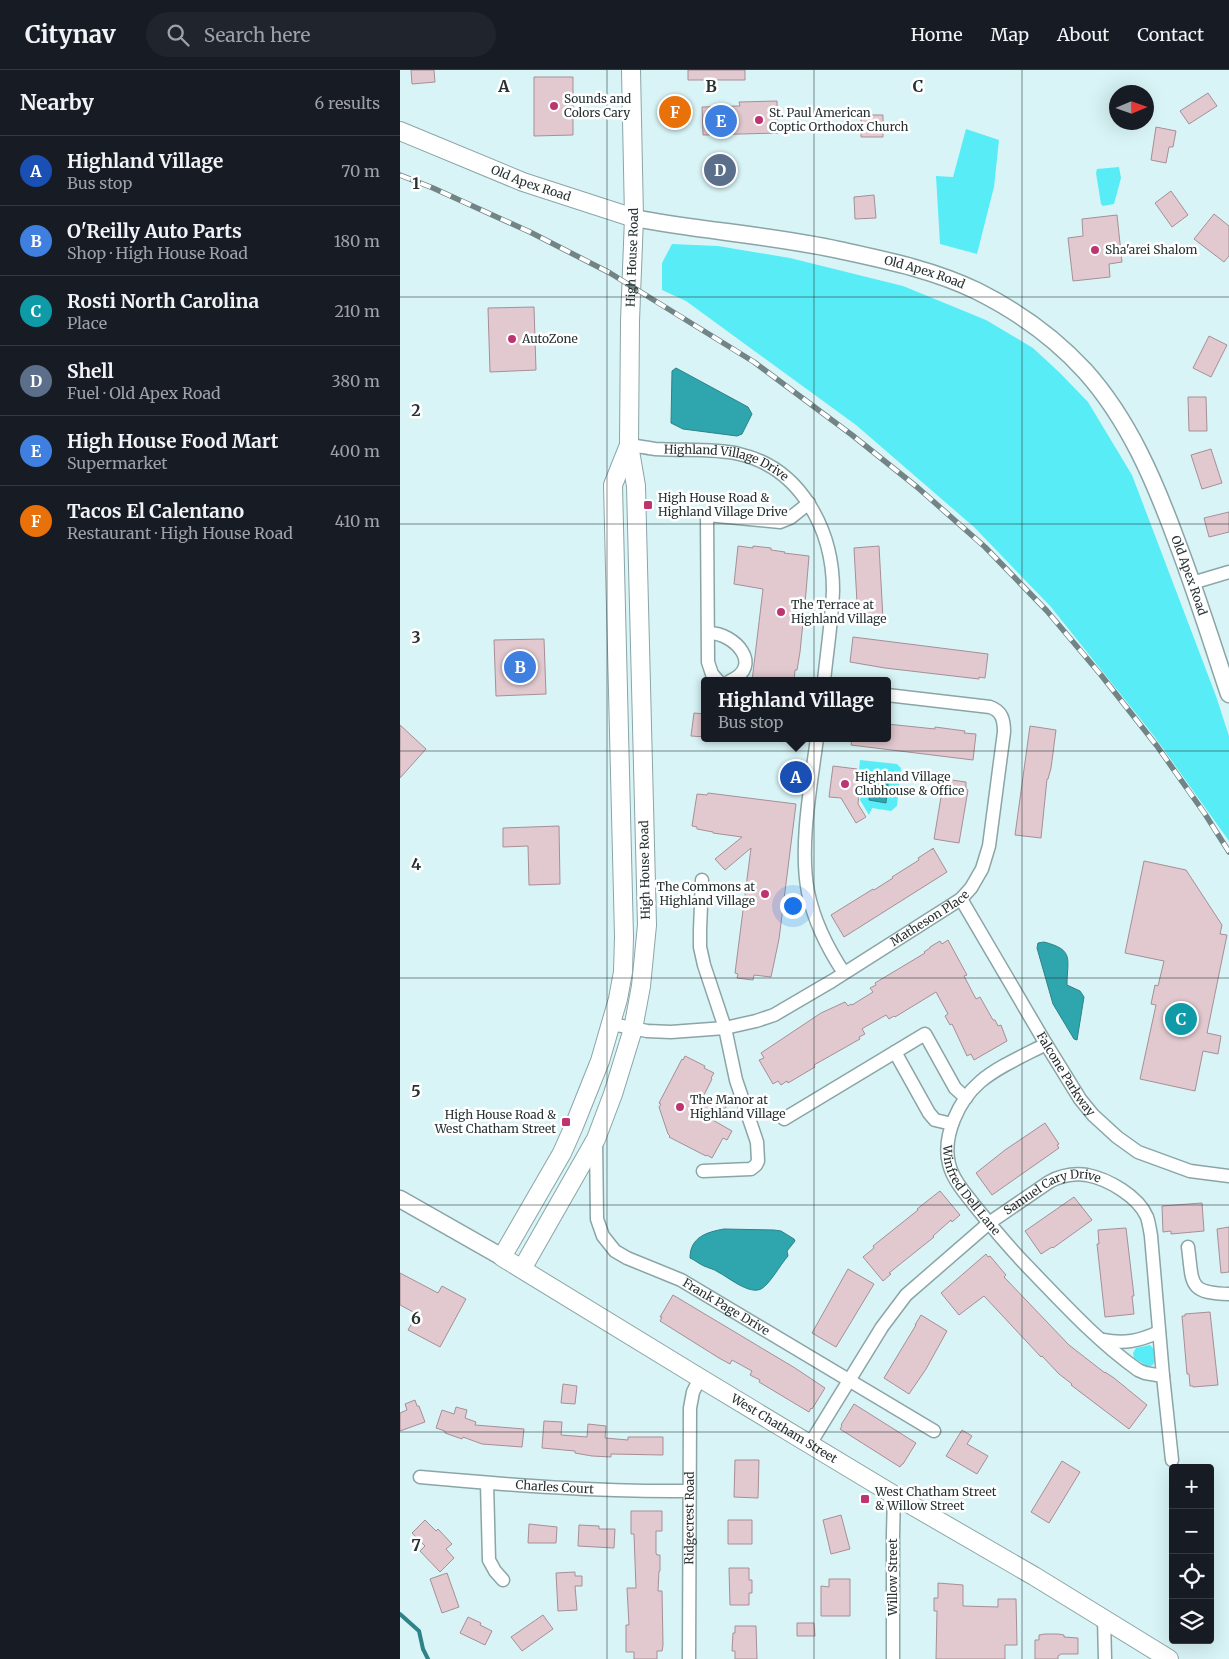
<!DOCTYPE html>
<meta charset="utf-8">
<style>
:root{--surface:#171b24;--page:#20242c;--text:#f1f3f6;--muted:#9ea1a6;--line:#363941;--accent:#d93025}
body{margin:0;font-family:Merriweather,serif;background:var(--page);color:var(--text)}
.controls{position:absolute;right:15px;bottom:15px;display:grid;overflow:hidden;border-radius:5px;box-shadow:0 5px 20px #0002}
.controls button{width:45px;height:45px;display:grid;place-items:center;padding:0;border:0;border-bottom:1px solid var(--line);background:var(--surface);color:var(--text);font:25px sans-serif}
.compass{position:absolute;left:709px;top:15px;width:45px;height:45px;border-radius:50%;background:var(--surface);box-shadow:0 5px 20px #0002;rotate:88deg}
.you{position:absolute;left:392px;top:835px;width:18px;height:18px;margin:-12px;border:4px solid #fff;border-radius:50%;background:#1a73e8;box-shadow:0 0 0 8px #1a73e833}
.badge{display:grid;place-items:center;width:32px;height:32px;border-radius:50%;background:var(--accent);color:#fff;font-size:16px;font-weight:700}
.pin{position:absolute;translate:-50% -50%;border:2px solid #fff;box-shadow:0 1px 5px #0006}
.popup{position:absolute;left:301px;top:607px;width:190px;height:65px;box-sizing:border-box;display:grid;place-content:center;border-radius:5px;background:var(--surface);filter:drop-shadow(0 1px 4px #0005);font-size:16px;white-space:nowrap;color:var(--muted)}
.popup b{font-size:19px;color:var(--text)}
.popup::after{content:'';position:absolute;left:50%;top:100%;margin-left:-10px;border:10px solid transparent;border-top-color:var(--surface)}
.list{margin:0;padding:0;list-style:none}
h2{display:flex;justify-content:space-between;align-items:center;height:65px;margin:0;padding:0 20px;font-size:21px}
h2 small{font-size:16px;font-weight:400;color:var(--muted)}
.list li{display:grid;grid-template-columns:32px 1fr auto;gap:15px;align-items:center;box-sizing:border-box;height:70px;padding:0 20px;border-top:1px solid var(--line)}
.list b{display:block;font-size:19px;white-space:nowrap}
.list p{margin:0;font-size:16px;white-space:nowrap;color:var(--muted)}
.list em{font-size:16px;font-style:normal;color:var(--muted)}
.icon{flex:none;width:28px;height:28px;fill:none;stroke:currentColor;stroke-width:2;stroke-linecap:round;stroke-linejoin:round}
.map{position:relative;flex:none;width:829px;height:1589px;overflow:hidden}
header{display:flex;align-items:center;gap:30px;box-sizing:border-box;height:70px;padding:0 25px;background:var(--surface);border-bottom:1px solid var(--line)}
header strong{font-size:24px}
nav{display:flex;gap:28px;margin-inline-start:auto;font-size:18px}
.search{width:350px;height:45px;background:var(--page);display:flex;align-items:center;gap:12px;box-sizing:border-box;padding:0 18px;border-radius:28px;color:var(--muted);font-size:19px}
main{display:flex}
aside{flex:1;background:var(--surface)}
.map>svg:first-child{display:block}
.green{fill:#58edf6}
.water{fill:#2fa6ad;stroke:#2d8388}
.lines{fill:none;stroke-linecap:round;stroke-linejoin:round}
.stream{stroke:#2d8388;stroke-width:4}
.building{fill:#e1c9cf;stroke:#a68f95}
.minor-casing{stroke:#8ba5a6;stroke-width:15}
.tertiary-casing{stroke:#8ba5a6;stroke-width:19}
.secondary-casing{stroke:#8ba5a6;stroke-width:20}
.minor{stroke:#fff;stroke-width:12}
.tertiary{stroke:#fff;stroke-width:16}
.secondary{stroke:#fff;stroke-width:18}
.rail-casing{stroke:#728485;stroke-width:5.5}
.rail{stroke:#fff;stroke-width:4;stroke-dasharray:11;stroke-linecap:butt}
.grid{fill:none;stroke:#273233;stroke-width:1;stroke-opacity:0.55}
.poi-dot{fill:#be3470;stroke:#fff;stroke-width:2}
.labels{text-anchor:middle;stroke-width:5;stroke-linejoin:round;paint-order:stroke}
.poi-label{font-size:12px;fill:#273233;stroke:#fff;text-anchor:start}
.street-label{font-size:12px;fill:#273233;stroke:#fff}
.grid-label{font-size:16px;text-anchor:middle;font-weight:bold;fill:#273233;stroke:#fff;stroke-width:5;stroke-linejoin:round;paint-order:stroke}
</style>
<header>
<strong>Citynav</strong>
<div class="search"><svg class="icon" aria-label="search" viewBox="0 0 24 24"><circle cx="10" cy="10" r="6"/><path d="M15 15l6 6"/></svg>Search here</div>
<nav><a>Home</a><a>Map</a><a>About</a><a>Contact</a></nav>
</header>
<main>
<aside>
<h2>Nearby<small>6 results</small></h2>
<ul class="list">
<li><span class="badge" style="background:#1a4fb4">A</span><div><b>Highland Village</b><p>Bus stop</p></div><em>70 m</em></li>
<li><span class="badge" style="background:#3f7fe0">B</span><div><b>O'Reilly Auto Parts</b><p>Shop · High House Road</p></div><em>180 m</em></li>
<li><span class="badge" style="background:#0f9aa8">C</span><div><b>Rosti North Carolina</b><p>Place</p></div><em>210 m</em></li>
<li><span class="badge" style="background:#5c6f8a">D</span><div><b>Shell</b><p>Fuel · Old Apex Road</p></div><em>380 m</em></li>
<li><span class="badge" style="background:#3f7fe0">E</span><div><b>High House Food Mart</b><p>Supermarket</p></div><em>400 m</em></li>
<li><span class="badge" style="background:#e8710a">F</span><div><b>Tacos El Calentano</b><p>Restaurant · High House Road</p></div><em>410 m</em></li>
</ul>
</aside>
<div class="map">
<svg width="829" height="1589" viewBox="0 0 829 1589">
<rect width="100%" height="100%" fill="#d8f4f6"/>
<!-- green -->
<path class="green" d="M566,59L599,70L594,117L577,184L540,174L536,106L553,107Z
M719,97L721,108L714,134L703,136L701,134L696,103L697,99Z
M272,174L318,176L390,188L503,216L586,250L633,278L660,303L688,332L732,405L816,626L829,666V771L754,666L651,537L574,457L456,355L286,231L262,220V193Z
M460,690L497,694L501,698L497,736L491,741L472,738L469,745L460,730L464,702L459,701Z
M750,1275C757,1281 757,1288 753,1295L748,1297L734,1288L733,1283L736,1278Z"/>
<!-- water -->
<path class="water" d="M276,298L348,337L352,344L342,364L337,366L283,359L271,353L272,301Z
M473,702L489,704L486,733L469,730L470,722H467L469,709H472Z
M644,872C675,880 667,889 667,915L680,921L684,927L677,970L674,969L653,934L637,878L638,873Z
M324,1159L374,1160L381,1161L394,1169L395,1171L387,1181L388,1186C380,1195 370,1214 361,1219C349,1225 328,1207 318,1202C314,1199 308,1198 304,1196C299,1194 295,1190 290,1188C290,1167 307,1162 324,1159Z"/>
<g class="lines">
<!-- stream -->
<path class="stream" d="M0,1544L19,1561L23,1579L28,1589"/>
</g>
<!-- building -->
<path class="building" d="M11,0H34L35,12L12,14Z
M288,0H345V10H288Z
M134,7H173V65L134,66Z
M808,23L817,36L789,54L780,41Z
M377,31L378,63L303,65L302,37L340,36L339,32Z
M461,45H483V67H461Z
M756,57L776,61L773,77H769L766,93L751,90Z
M331,93V107L307,108L306,94Z
M771,121L788,145L772,157L755,133Z
M474,125L476,148L455,149L454,127Z
M814,144L829,156V186L824,192L794,169Z
M717,145L722,192L709,194L710,207L673,211L668,168L683,166L682,149Z
M134,237L136,300L90,302L88,238Z
M809,266L827,275L811,307L793,298Z
M788,327H806L807,361H789Z
M811,379L822,413L802,419L791,385Z
M829,442V462L809,467L804,448Z
M338,476L353,478V476L371,478V480L385,482L384,483L409,486L406,522L400,582L397,600H395L394,611H352L363,519L334,514Z
M479,476L483,549L458,551L454,478Z
M453,567L588,584L585,608L579,607V609L485,598L450,592Z
M144,569L146,624L96,626L94,570Z
M294,643L305,644V667L291,666Z
M487,654L535,659V657L565,661L564,663L576,664L573,690L451,675L452,668H487Z
M0,655L26,679L0,708Z
M630,656L656,660L651,698L648,709H647L641,768L615,765Z
M433,696L457,699L456,704H461L458,734L466,747L456,753L441,728L429,727Z
M544,709L566,712V719L568,720L559,773L534,769Z
M308,723L396,734L379,869L371,907L354,905L353,910L337,908L338,904L335,903L351,778L325,800L315,789L342,767L313,763V762L297,759V757L292,756L297,724L307,725Z
M159,756L160,814L129,815L128,776L103,777V758Z
M533,778L547,802L444,867L431,845L473,819L474,820L493,808L492,807L519,790L518,788L532,779V780Z
M744,791L786,800L822,855L820,864L827,865L807,963L821,966L818,984L803,981L795,1021L740,1009L756,935L751,934L755,915L758,916L764,891L725,883Z
M548,870L567,905L564,906L576,929L580,927L593,950H595L598,956L601,955L607,971L574,990L571,984L567,986L552,954L550,955L545,946L548,944L536,922L495,947L494,946L489,949L486,945L465,957L462,959L465,964L459,967L460,969L414,995L415,997L388,1013L387,1011L381,1015L378,1011L373,1014L359,990L364,988L361,983L421,943L445,932L448,936L451,934L452,935L473,922L470,918L476,915L475,913L525,883L524,882L530,878V877L540,871L542,874Z
M285,986L305,996L304,998L314,1003L311,1008L312,1009L299,1035L323,1027L326,1038L304,1045L332,1061L327,1070L323,1068L312,1088L307,1085L306,1086L269,1067L270,1066L268,1064L259,1037L261,1034L259,1033L282,989L283,990Z
M645,1053L659,1074L657,1075L659,1078L592,1125L576,1103L605,1080Z
M540,1121L560,1145L552,1152L551,1150L533,1166L534,1167L489,1203L491,1204L483,1211L463,1187L474,1178L473,1176L518,1140L517,1139Z
M674,1127L692,1150L653,1178L652,1177L641,1184L625,1161Z
M802,1133L804,1161L771,1164V1161L763,1162L762,1136Z
M829,1157V1202L821,1203L817,1159Z
M726,1158L734,1226H732L734,1244L705,1247L697,1174H699L698,1160Z
M586,1184L588,1187L590,1186L606,1205L604,1207L669,1275L705,1303V1302L714,1308L747,1335L729,1359L671,1315L672,1314L659,1304L642,1286L641,1287L584,1226L559,1245L541,1223Z
M448,1199L474,1214L436,1277L412,1263Z
M0,1203L38,1223L42,1216L66,1229L40,1277L8,1260L17,1244L0,1235Z
M273,1225L395,1298L425,1318L412,1339L411,1338L409,1342L359,1312L360,1310L350,1305L352,1301L332,1290L330,1294L319,1288L260,1251L262,1247H260Z
M810,1242L818,1315L793,1317V1316H790L789,1304H787L782,1246H785V1244Z
M521,1245L547,1261L526,1299L509,1324L484,1308L516,1255H515Z
M163,1314L177,1316L175,1334L161,1333Z
M15,1330L17,1336H19L25,1352L0,1361V1343L7,1340L5,1334Z
M454,1334L516,1373L503,1394H502L500,1397L440,1359L442,1356L441,1355Z
M56,1337L67,1340L65,1348L76,1352L75,1355L124,1359L122,1377L82,1374L63,1367L62,1369L45,1363V1361L36,1358L42,1340L54,1344Z
M144,1351L162,1352L161,1365L187,1367L188,1354L206,1356L205,1368L228,1370V1367H263V1385L211,1384V1387L192,1386L175,1383V1381L142,1378Z
M562,1360L572,1366L567,1374L588,1386L577,1404L546,1386Z
M335,1390H359L358,1428L334,1427Z
M662,1391L680,1402L649,1453L631,1442Z
M231,1441H262V1461H256V1483L257,1485H260V1501H259L258,1521H262L263,1575L262,1581H257V1589H234V1582H226V1555H229L227,1518H236L234,1464H231Z
M441,1445L450,1479L431,1484L423,1450Z
M25,1450L36,1461L38,1459L52,1474L46,1479L54,1488L40,1502L20,1481L25,1476L12,1463Z
M328,1450H352V1474H328Z
M129,1454L157,1457L156,1473H128Z
M179,1455L199,1456V1459H215L214,1478L178,1476Z
M329,1498H349V1510H352V1523H349V1535H330Z
M175,1502V1506H182V1516H175L177,1540L158,1541L156,1503Z
M47,1503L59,1537L42,1543L30,1509Z
M429,1509H450V1546H421V1516L429,1517Z
M538,1513L563,1515V1536L598,1537V1529H616L617,1575H605V1589H536L537,1541H534V1528H538Z
M143,1545L153,1559L122,1581L111,1567Z
M68,1547L81,1553L80,1555L92,1561L85,1575L60,1563Z
M397,1553H414L415,1566H397Z
M335,1556H356L357,1589H335V1581H332L333,1563H335Z
M645,1564H658L664,1565V1567L678,1568V1584H661L658,1586V1589H635V1570H639V1565Z"/>
<g class="lines">
<defs>
<g id="minor">
<path id="s1" d="M229,375C238,376 247,378 255,379C283,381 312,378 339,384C401,398 433,460 433,520C432,550 427,581 424,611"/>
<path d="M792,513L829,502"/>
<path d="M309,563C335,563 364,596 330,611"/>
<path d="M318,611L312,604L308,592L307,445L380,452L390,448L409,433"/>
<path d="M417,668C411,715 399,776 408,822C414,851 428,879 444,903"/>
<path d="M302,810L300,860V877L304,895L325,958L336,1010L357,1072L358,1091L356,1095L351,1099L303,1101"/>
<path id="s2" d="M561,829L646,974L680,1029L693,1045L717,1067L738,1082L790,1101L829,1106"/>
<path id="s3" d="M212,954L247,961L271,962L325,958L356,951L374,945L432,911L561,829L571,818L582,799L589,776L604,662C604,650 602,641 590,637L487,625"/>
<path id="s4" d="M646,974C625,985 597,997 580,1012C559,1030 542,1066 549,1094C553,1110 565,1123 575,1136C592,1157 609,1177 627,1196C662,1232 697,1271 738,1300L745,1303L763,1306"/>
<path d="M495,982L529,1043L535,1050L552,1054"/>
<path d="M384,1049L525,964L555,1018L566,1028"/>
<path id="s5" d="M196,1071L197,1149L203,1166L215,1181L227,1188L281,1210L534,1361"/>
<path d="M788,1177C793,1213 787,1223 829,1224"/>
<path d="M703,1270C725,1274 739,1271 759,1262"/>
<path id="s6" d="M410,1374L482,1257L506,1225L589,1153L649,1112C660,1106 673,1103 687,1105C708,1109 738,1126 747,1147C749,1153 750,1160 751,1166L763,1306L772,1390"/>
<path id="s7" d="M20,1407C110,1415 199,1422 289,1421"/>
<path d="M87,1413L89,1490L95,1501L103,1510"/>
<path d="M704,1548L705,1589"/>
<path id="s8" d="M289,1589L290,1338L293,1322L300,1308"/>
<path d="M493,1589V1464L494,1425"/>
</g>
<g id="tertiary">
<path id="s9" d="M234,148C301,161 371,165 439,180C485,190 534,200 577,221C617,241 655,268 685,301C729,350 755,412 777,472C796,522 812,573 829,624"/>
<path d="M0,1129L102,1187"/>
</g>
<g id="secondary">
<path id="s10" d="M0,61L123,112L234,148"/>
<path id="s11" d="M229,375L213,415L224,867L223,902L218,929L200,991L174,1056L162,1083L102,1187L300,1308L494,1425L634,1506L769,1589"/>
<path id="s12" d="M122,1199L196,1069L213,1024L233,959L241,916L247,855L236,416L229,375L230,251L234,148L231,0"/>
</g>
</defs>
<!-- minor casing -->
<use href="#minor" class="minor-casing"/>
<!-- tertiary casing -->
<use href="#tertiary" class="tertiary-casing"/>
<!-- secondary casing -->
<use href="#secondary" class="secondary-casing"/>
<!-- minor -->
<use href="#minor" class="minor"/>
<!-- tertiary -->
<use href="#tertiary" class="tertiary"/>
<!-- secondary -->
<use href="#secondary" class="secondary"/>
<defs>
<path id="rail" d="M0,105L33,118L130,162L210,203L354,292L452,365L517,417L585,477L647,541L701,605L757,676L805,744L829,782"/>
</defs>
<!-- rail casing -->
<use href="#rail" class="rail-casing"/>
<!-- rail -->
<use href="#rail" class="rail"/>
</g>
<!-- grid -->
<path class="grid" d="M207,0V1589M414,0V1589M622,0V1589M0,227H829M0,454H829M0,681H829M0,908H829M0,1135H829M0,1362H829"/>
<!-- markers -->
<g class="poi-dot">
<circle cx="154" cy="36" r="5"/>
<circle cx="359" cy="50" r="5"/>
<circle cx="695" cy="180" r="5"/>
<circle cx="112" cy="269" r="5"/>
<rect x="243" y="430" width="10" height="10" rx="2.5"/>
<circle cx="381" cy="542" r="5"/>
<circle cx="445" cy="714" r="5"/>
<circle cx="365" cy="824" r="5"/>
<circle cx="280" cy="1037" r="5"/>
<rect x="161" y="1047" width="10" height="10" rx="2.5"/>
<rect x="460" y="1424" width="10" height="10" rx="2.5"/>
</g>
<g class="labels">
<!-- poi labels -->
<g class="poi-label">
<text x="164" y="33">Sounds and<tspan x="164" dy="14">Colors Cary</tspan></text>
<text x="369" y="47">St. Paul American<tspan x="369" dy="14">Coptic Orthodox Church</tspan></text>
<text x="705" y="184">Sha'arei Shalom</text>
<text x="122" y="273">AutoZone</text>
<text x="258" y="432">High House Road &amp;<tspan x="258" dy="14">Highland Village Drive</tspan></text>
<text x="391" y="539">The Terrace at<tspan x="391" dy="14">Highland Village</tspan></text>
<text x="455" y="711">Highland Village<tspan x="455" dy="14">Clubhouse &amp; Office</tspan></text>
<text x="355" y="821" text-anchor="end">The Commons at<tspan x="355" dy="14">Highland Village</tspan></text>
<text x="290" y="1034">The Manor at<tspan x="290" dy="14">Highland Village</tspan></text>
<text x="156" y="1049" text-anchor="end">High House Road &amp;<tspan x="156" dy="14">West Chatham Street</tspan></text>
<text x="475" y="1426">West Chatham Street<tspan x="475" dy="14">&amp; Willow Street</tspan></text>
</g>
<!-- street labels -->
<g class="street-label">
<text dy="4" stroke="none"><textPath href="#s10" startOffset="141">Old Apex Road</textPath></text>
<text dy="4" stroke="none"><textPath href="#s12" startOffset="1039">High House Road</textPath></text>
<text dy="4" stroke="none"><textPath href="#s9" startOffset="296">Old Apex Road</textPath></text>
<text dy="4" stroke="none"><textPath href="#s1" startOffset="100">Highland Village Drive</textPath></text>
<text dy="4" stroke="none"><textPath href="#s9" startOffset="718">Old Apex Road</textPath></text>
<text transform="translate(245 800) rotate(-91)" y="4">High House Road</text>
<text dy="4" stroke="none"><textPath href="#s3" startOffset="348">Matheson Place</textPath></text>
<text dy="4" stroke="none"><textPath href="#s2" startOffset="204">Falcone Parkway</textPath></text>
<text dy="4" stroke="none"><textPath href="#s4" startOffset="201">Winfred Dell Lane</textPath></text>
<text dy="4" stroke="none"><textPath href="#s6" startOffset="360">Samuel Cary Drive</textPath></text>
<text dy="4" stroke="none"><textPath href="#s5" startOffset="240">Frank Page Drive</textPath></text>
<text dy="4" stroke="none"><textPath href="#s11" startOffset="1172">West Chatham Street</textPath></text>
<text dy="4" stroke="none"><textPath href="#s7" startOffset="135">Charles Court</textPath></text>
<text dy="4" stroke="none"><textPath href="#s8" startOffset="141">Ridgecrest Road</textPath></text>
<text transform="translate(493 1507) rotate(-90)" y="4">Willow Street</text>
</g>
</g>
<g class="grid-label">
<text x="104" y="22">A</text>
<text x="311" y="22">B</text>
<text x="518" y="22">C</text>
<text x="16" y="119">1</text>
<text x="16" y="346">2</text>
<text x="16" y="573">3</text>
<text x="16" y="800">4</text>
<text x="16" y="1027">5</text>
<text x="16" y="1254">6</text>
<text x="16" y="1481">7</text>
</g>
</svg>
<div class="controls">
<button>+</button>
<button>−</button>
<button><svg class="icon" aria-label="locate" viewBox="0 0 24 24"><circle cx="12" cy="12" r="6"/><path d="M12 2v4M12 18v4M2 12h4M18 12h4"/></svg></button>
<button><svg class="icon" aria-label="layers" viewBox="0 0 24 24"><path d="M12 4l9 5-9 5-9-5zM3 14l9 5 9-5"/></svg></button>
</div>
<svg class="compass" viewBox="-18 -18 36 36"><path d="M0-13l5 13h-10z" fill="#e53935"/><path d="M0 13l5-13h-10z" fill="#9ea1a6"/></svg>
<div class="you"></div>
<div class="pin badge" style="left:396px;top:707px;background:#1a4fb4">A</div>
<div class="popup"><b>Highland Village</b>Bus stop</div>
<div class="pin badge" style="left:120px;top:597px;background:#3f7fe0">B</div>
<div class="pin badge" style="left:781px;top:949px;background:#0f9aa8">C</div>
<div class="pin badge" style="left:320px;top:100px;background:#5c6f8a">D</div>
<div class="pin badge" style="left:321px;top:51px;background:#3f7fe0">E</div>
<div class="pin badge" style="left:275px;top:42px;background:#e8710a">F</div>
</div>
</main>
